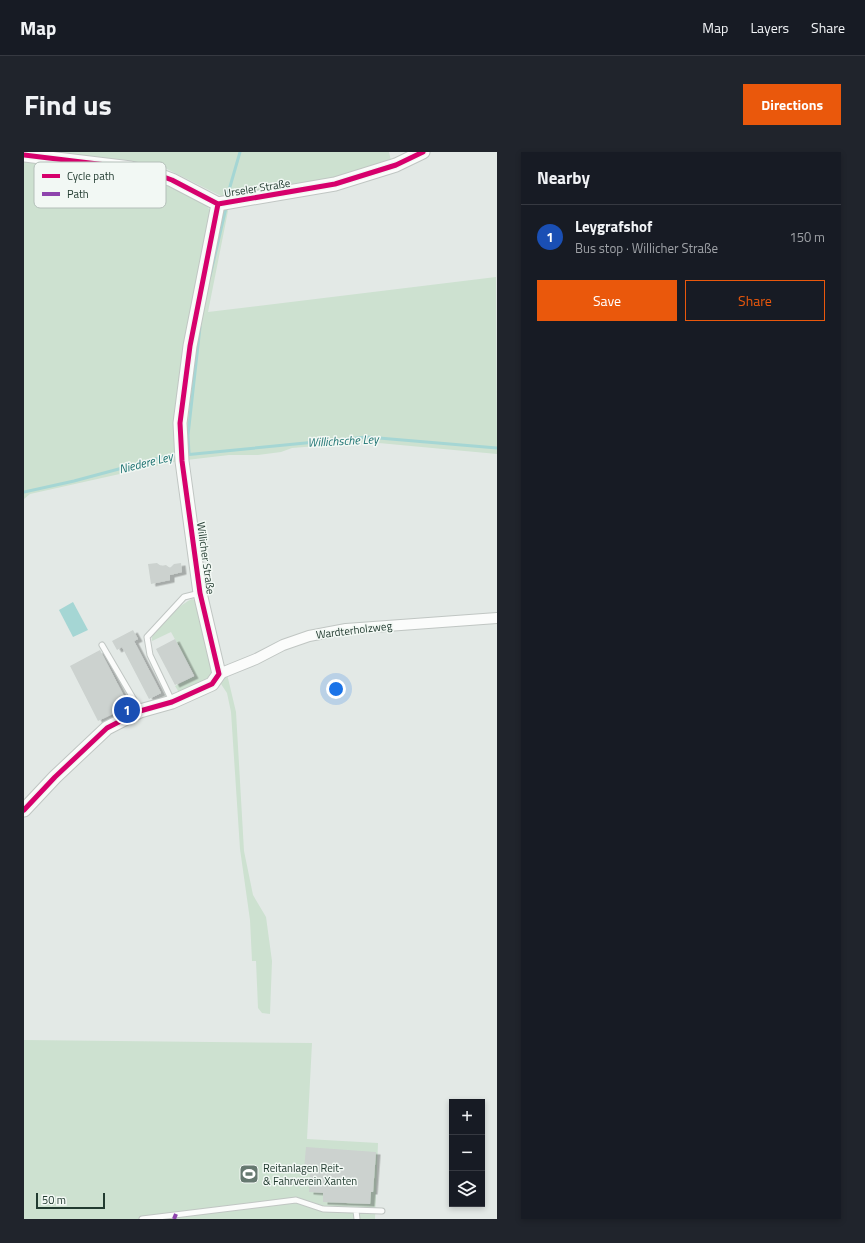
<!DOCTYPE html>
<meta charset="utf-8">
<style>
:root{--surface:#171b24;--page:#20242c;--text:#f1f3f6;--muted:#9ea1a6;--line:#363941;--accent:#ea580c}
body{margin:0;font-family:"Titillium Web",sans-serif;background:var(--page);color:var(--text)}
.controls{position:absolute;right:12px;bottom:12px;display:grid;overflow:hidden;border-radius:0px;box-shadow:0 2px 6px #0003}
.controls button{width:36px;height:36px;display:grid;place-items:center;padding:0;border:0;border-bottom:1px solid var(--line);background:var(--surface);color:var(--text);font:20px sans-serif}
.scale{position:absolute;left:12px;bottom:10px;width:69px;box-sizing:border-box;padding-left:4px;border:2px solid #223b30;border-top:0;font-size:11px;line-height:14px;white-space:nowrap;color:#223b30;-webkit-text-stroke:3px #f2f8f4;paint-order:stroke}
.you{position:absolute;left:312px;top:537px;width:14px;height:14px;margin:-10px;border:3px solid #fff;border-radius:50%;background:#1a73e8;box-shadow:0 0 0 6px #1a73e833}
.badge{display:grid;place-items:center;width:26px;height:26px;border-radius:50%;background:var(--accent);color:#fff;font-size:13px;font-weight:700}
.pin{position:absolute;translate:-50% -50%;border:2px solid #fff;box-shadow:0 1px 4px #0006}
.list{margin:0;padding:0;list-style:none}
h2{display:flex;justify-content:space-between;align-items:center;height:52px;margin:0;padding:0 16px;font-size:17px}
h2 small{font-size:13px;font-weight:400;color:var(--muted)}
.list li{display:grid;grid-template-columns:26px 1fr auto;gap:12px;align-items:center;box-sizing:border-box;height:64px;padding:0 16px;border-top:1px solid var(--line)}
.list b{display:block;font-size:15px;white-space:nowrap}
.list p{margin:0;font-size:13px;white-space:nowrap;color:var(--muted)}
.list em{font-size:13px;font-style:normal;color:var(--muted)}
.actions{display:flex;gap:8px;padding:12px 16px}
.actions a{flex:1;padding:9px 0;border:1px solid var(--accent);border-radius:0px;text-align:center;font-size:14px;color:var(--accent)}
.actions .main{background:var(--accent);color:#fff}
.icon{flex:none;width:22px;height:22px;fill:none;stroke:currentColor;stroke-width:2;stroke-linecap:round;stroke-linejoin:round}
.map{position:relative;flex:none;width:473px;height:1067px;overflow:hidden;border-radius:0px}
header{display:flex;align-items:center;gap:24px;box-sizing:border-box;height:56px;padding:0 20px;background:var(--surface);border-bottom:1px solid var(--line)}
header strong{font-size:19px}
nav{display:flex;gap:22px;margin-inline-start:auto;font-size:14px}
.intro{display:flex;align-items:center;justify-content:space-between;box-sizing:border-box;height:96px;padding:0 24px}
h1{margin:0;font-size:28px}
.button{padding:10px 18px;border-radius:0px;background:var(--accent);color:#fff;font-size:14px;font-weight:700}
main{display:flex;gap:24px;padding:0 24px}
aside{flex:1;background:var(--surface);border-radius:0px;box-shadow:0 2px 6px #0003}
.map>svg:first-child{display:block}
.green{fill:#cde1d0}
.water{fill:#a5d6d4}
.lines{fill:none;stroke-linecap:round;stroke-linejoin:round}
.stream{stroke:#a5d6d4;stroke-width:3}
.building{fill:#ccd2cf;filter:url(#shadow)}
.service-casing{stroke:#c0c6c3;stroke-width:7}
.minor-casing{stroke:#c0c6c3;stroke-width:12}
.tertiary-casing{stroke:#c0c6c3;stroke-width:15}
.service{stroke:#fbfcfb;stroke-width:5}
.minor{stroke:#fbfcfb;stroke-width:10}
.tertiary{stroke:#fbfcfb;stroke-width:13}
.quiet{stroke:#8e44ad;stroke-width:4;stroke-dasharray:8 4;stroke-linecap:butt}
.cycleway-casing{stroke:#f2f8f4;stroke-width:8}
.cycleway{stroke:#d6006c;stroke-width:5}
.labels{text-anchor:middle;stroke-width:3;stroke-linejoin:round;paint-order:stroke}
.street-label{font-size:11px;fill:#223b30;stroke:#f2f8f4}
.poi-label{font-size:11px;fill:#223b30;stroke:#f2f8f4;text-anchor:start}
.water-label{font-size:12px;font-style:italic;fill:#1f7473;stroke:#f2f8f4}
.key{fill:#f2f8f4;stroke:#b4bfb9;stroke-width:1}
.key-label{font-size:11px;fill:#223b30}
</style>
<header>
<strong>Map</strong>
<nav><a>Map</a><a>Layers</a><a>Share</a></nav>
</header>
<div class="intro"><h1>Find us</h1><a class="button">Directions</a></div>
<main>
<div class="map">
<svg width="473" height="1067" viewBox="0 0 473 1067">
<defs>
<filter id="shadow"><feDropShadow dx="4.5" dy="2.5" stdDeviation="0" flood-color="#0004"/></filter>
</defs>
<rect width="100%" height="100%" fill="#e3e9e6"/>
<!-- green -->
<path class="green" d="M22,0H365L367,9L310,28L201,46L135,13Z
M0,7L131,24L180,50L187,60L163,240L196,57L203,55L204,59L184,160L472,125L473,302L344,290L268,296L257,300L234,303H205L154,309L6,342L0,347Z
M168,447L174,450L192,518L187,529L156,542L151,534L171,524L147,480L128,489C125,478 158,451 168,447Z
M203,522L212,560L220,699L229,743L242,765L248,809L246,862L238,861L234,856L232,809H228L226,768L216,697L207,560L203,541L197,532L194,531Z
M0,888L288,891L283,987L354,991L351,1067H0Z"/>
<!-- water -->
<path class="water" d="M49,450L64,478L49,485L35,458Z"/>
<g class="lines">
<!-- stream -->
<path class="stream" d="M203,45L216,0
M186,124L202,56
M165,302L164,283L176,175
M160,303L343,285L473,296
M0,340L50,329L147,303H155"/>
</g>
<!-- building -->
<path class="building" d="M133,411L137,414L142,413L146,416L150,412L157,411L158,420L146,423V428L127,432L124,412Z
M109,478L114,487L110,489L137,541L125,547L98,495L93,498L88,489Z
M151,487L170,524L151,533L132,497Z
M76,498L105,554L74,569L46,514Z
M282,995L352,1000L349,1040H347L346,1052L299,1050V1041L285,1040L286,1018H280Z"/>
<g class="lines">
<defs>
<path id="service" d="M78,493L116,558
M148,549L126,503L123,485L160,445L176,441
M332,1059L333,1067
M118,1067L272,1048L299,1057L358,1059"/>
<path id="minor" d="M195,522L232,507L259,493L285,484L322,477L473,466"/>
<path id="tertiary" d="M0,3L107,16L129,21L148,28L194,52L311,32L372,13L399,0
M0,658L31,625L83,576L116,559L148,550L188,532L195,522L176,441L158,309L156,271L166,194L194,52"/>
</defs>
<!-- service casing -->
<use href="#service" class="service-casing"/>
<!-- minor casing -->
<use href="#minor" class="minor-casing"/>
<!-- tertiary casing -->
<use href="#tertiary" class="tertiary-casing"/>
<!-- service -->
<use href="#service" class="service"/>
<!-- minor -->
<use href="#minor" class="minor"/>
<!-- tertiary -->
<use href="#tertiary" class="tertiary"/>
<!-- quiet -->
<path class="quiet" d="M150,1067L152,1062"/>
<defs>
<path id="cycleway" d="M0,3L107,16L129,21L148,28L194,52L311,32L372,13L399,0
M0,658L31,625L83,576L116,559L148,550L188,532L195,522L176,441L158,309L156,271L166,194L194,52"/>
</defs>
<!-- cycleway casing -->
<use href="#cycleway" class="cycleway-casing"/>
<!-- cycleway -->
<use href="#cycleway" class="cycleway"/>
</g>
<!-- icons -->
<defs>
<symbol id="stadium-square" viewBox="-11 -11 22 22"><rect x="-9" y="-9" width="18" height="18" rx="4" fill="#667870" stroke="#f2f8f4"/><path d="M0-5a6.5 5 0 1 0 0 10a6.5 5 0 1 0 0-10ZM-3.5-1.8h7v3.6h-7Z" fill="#fff"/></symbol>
</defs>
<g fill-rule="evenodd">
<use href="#stadium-square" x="214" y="1011" width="22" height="22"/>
</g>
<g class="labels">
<!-- street labels -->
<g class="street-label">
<text transform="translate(233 36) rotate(-9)" y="4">Urseler Straße</text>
<text transform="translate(182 406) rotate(82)" y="4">Willicher Straße</text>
<text transform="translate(330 478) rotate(-7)" y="4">Wardterholzweg</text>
</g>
<!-- poi labels -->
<g class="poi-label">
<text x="239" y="1020">Reitanlagen Reit-<tspan x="239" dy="13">&amp; Fahrverein Xanten</tspan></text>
</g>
<!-- water labels -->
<g class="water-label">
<text transform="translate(319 289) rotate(-3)" y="4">Willichsche Ley</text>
<text transform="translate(122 311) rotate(-14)" y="4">Niedere Ley</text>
</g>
</g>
<!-- legend -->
<rect x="10" y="10" width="132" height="46" rx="6" class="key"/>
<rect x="18" y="22" width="18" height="4" fill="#d6006c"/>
<rect x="18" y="40" width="18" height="4" fill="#8e44ad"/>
<g class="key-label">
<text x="43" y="28">Cycle path</text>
<text x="43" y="46">Path</text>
</g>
</svg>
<div class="controls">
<button>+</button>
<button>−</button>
<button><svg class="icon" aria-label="layers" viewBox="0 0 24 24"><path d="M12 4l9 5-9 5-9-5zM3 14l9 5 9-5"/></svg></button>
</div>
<div class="scale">50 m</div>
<div class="you"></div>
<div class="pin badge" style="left:103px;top:558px;background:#1a4fb4">1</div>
</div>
<aside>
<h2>Nearby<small></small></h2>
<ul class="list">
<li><span class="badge" style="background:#1a4fb4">1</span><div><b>Leygrafshof</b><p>Bus stop · Willicher Straße</p></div><em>150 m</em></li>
</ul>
<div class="actions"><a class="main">Save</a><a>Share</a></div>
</aside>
</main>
